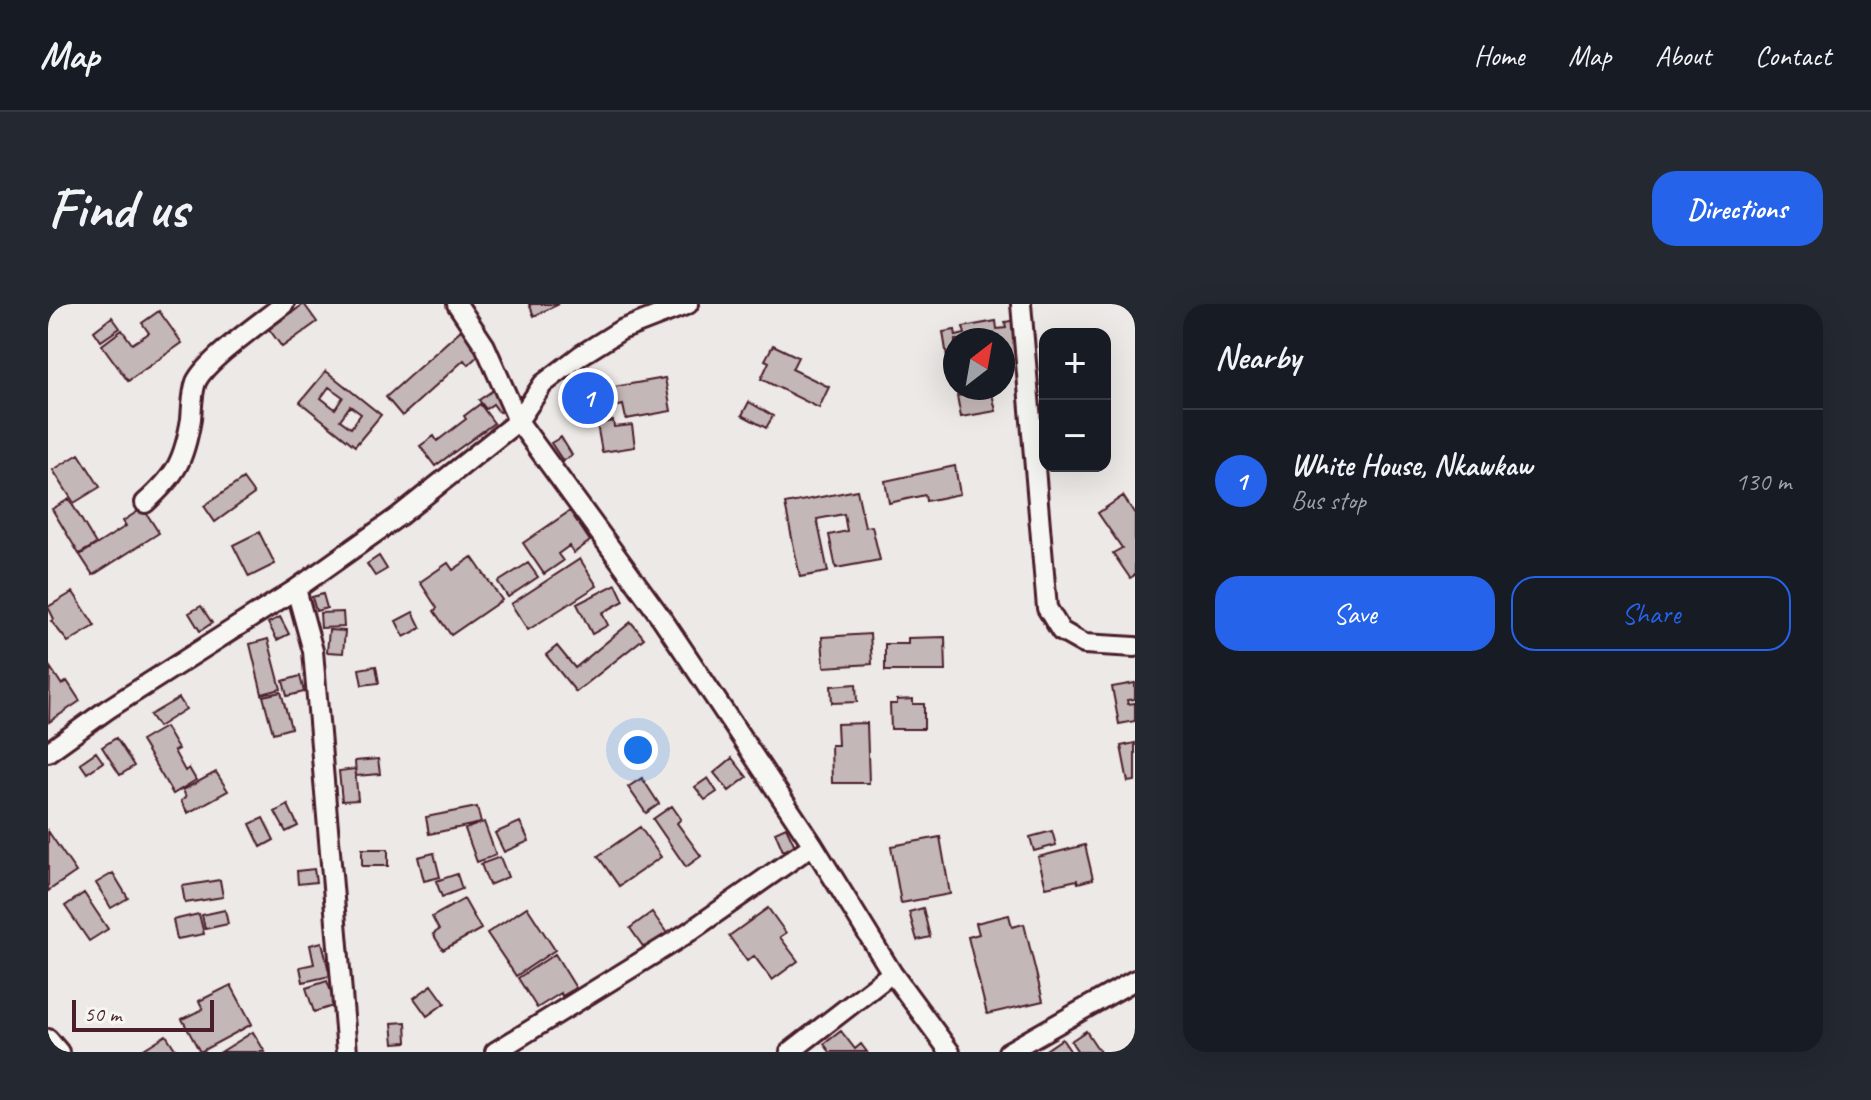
<!DOCTYPE html>
<meta charset="utf-8">
<style>
:root{--surface:#171b24;--page:#242831;--text:#f1f3f6;--muted:#9ea1a6;--line:#363941;--accent:#2563eb}
body{margin:0;font-family:Caveat,sans-serif;background:var(--page);color:var(--text)}
.controls{position:absolute;right:24px;top:24px;display:grid;overflow:hidden;border-radius:16px;box-shadow:0 8px 32px #0002}
.controls button{width:72px;height:72px;display:grid;place-items:center;padding:0;border:0;border-bottom:2px solid var(--line);background:var(--surface);color:var(--text);font:40px sans-serif}
.compass{position:absolute;left:895px;top:24px;width:72px;height:72px;border-radius:50%;background:var(--surface);box-shadow:0 8px 32px #0002;rotate:31deg}
.scale{position:absolute;left:24px;bottom:20px;width:142px;box-sizing:border-box;padding-left:8px;border:4px solid #4a1f2b;border-top:0;font-size:22px;line-height:28px;white-space:nowrap;color:#4a1f2b;-webkit-text-stroke:6px #f6f6f2;paint-order:stroke}
.you{position:absolute;left:590px;top:446px;width:28px;height:28px;margin:-20px;border:6px solid #fff;border-radius:50%;background:#1a73e8;box-shadow:0 0 0 12px #1a73e833}
.badge{display:grid;place-items:center;width:52px;height:52px;border-radius:50%;background:var(--accent);color:#fff;font-size:26px;font-weight:700}
.pin{position:absolute;translate:-50% -50%;border:4px solid #fff;box-shadow:0 2px 8px #0006}
.list{margin:0;padding:0;list-style:none}
h2{display:flex;justify-content:space-between;align-items:center;height:104px;margin:0;padding:0 32px;font-size:34px}
h2 small{font-size:26px;font-weight:400;color:var(--muted)}
.list li{display:grid;grid-template-columns:52px 1fr auto;gap:24px;align-items:center;box-sizing:border-box;height:144px;padding:0 32px;border-top:2px solid var(--line)}
.list b{display:block;font-size:30px;white-space:nowrap}
.list p{margin:0;font-size:26px;white-space:nowrap;color:var(--muted)}
.list em{font-size:26px;font-style:normal;color:var(--muted)}
.actions{display:flex;gap:16px;padding:24px 32px}
.actions a{flex:1;padding:18px 0;border:2px solid var(--accent);border-radius:24px;text-align:center;font-size:28px;color:var(--accent)}
.actions .main{background:var(--accent);color:#fff}
.map{position:relative;flex:none;width:1087px;height:748px;overflow:hidden;border-radius:24px}
header{display:flex;align-items:center;gap:48px;box-sizing:border-box;height:112px;padding:0 40px;background:var(--surface);border-bottom:2px solid var(--line)}
header strong{font-size:38px}
nav{display:flex;gap:44px;margin-inline-start:auto;font-size:28px}
.intro{display:flex;align-items:center;justify-content:space-between;box-sizing:border-box;height:192px;padding:0 48px}
h1{margin:0;font-size:56px}
.button{padding:20px 36px;border-radius:24px;background:var(--accent);color:#fff;font-size:28px;font-weight:700}
main{display:flex;gap:48px;padding:0 48px}
aside{flex:1;background:var(--surface);border-radius:24px;box-shadow:0 8px 32px #0002}
.map>svg:first-child{display:block}
.building{fill:#c4b7b7;stroke:#4a1f2b;stroke-width:2;fill-rule:evenodd}
.lines{fill:none;stroke-linecap:round;stroke-linejoin:round}
.street-casing{stroke:#4a1f2b;stroke-width:24}
.street{stroke:#f6f6f2;stroke-width:18}
</style>
<header>
<strong>Map</strong>
<nav><a>Home</a><a>Map</a><a>About</a><a>Contact</a></nav>
</header>
<div class="intro"><h1>Find us</h1><a class="button">Directions</a></div>
<main>
<div class="map">
<svg width="1087" height="748" viewBox="0 0 1087 748">
<rect width="100%" height="100%" fill="#ece9e6"/>
<filter id="ink" filterUnits="userSpaceOnUse"><feTurbulence type="fractalNoise" baseFrequency=".0125" numOctaves="2"/><feDisplacementMap in="SourceGraphic" scale="16" xChannelSelector="R" yChannelSelector="G"/><feConvolveMatrix kernelMatrix="1 2 1 2 8 2 1 2 1" color-interpolation-filters="sRGB"/></filter>
<g filter="url(#ink)">
<!-- building -->
<path class="building" d="M256,0L269,18L234,43L221,25Z
M481,0H511L486,12Z
M111,7L134,39L80,77L54,41L74,26L84,40L101,29L94,19Z
M64,13L72,24L53,37L46,27Z
M968,16L975,54L962,56L961,51L955,52V36H907V64L901,65L895,28L907,26L908,32L917,30L915,23L948,17L949,25L958,24L957,18Z
M414,25L434,48L420,61L416,56L354,112L338,93Z
M725,41L750,53L744,65L781,83L771,104L713,75L721,58L717,56Z
M278,67L333,111L307,142L252,98ZM281,83L295,93L287,105L273,94ZM302,102L313,110L303,124L292,116Z
M617,74L623,107L578,115L575,101L563,104L560,84Z
M450,83L462,100L451,108L445,100L438,105L431,96Z
M943,85L948,107L913,113L909,92Z
M701,98L725,112L718,124L694,111Z
M432,100L446,119L387,162L372,142L386,132L389,137L418,115L416,112Z
M565,117L566,123L584,121L587,143L554,148L549,120Z
M513,133L524,151L515,157L503,139Z
M31,150L52,183L26,199L5,166Z
M907,162L912,190L878,197L877,191L841,199L837,177Z
M195,175L206,190L167,218L156,202Z
M809,186L817,223L824,222L832,256L788,264L781,231L799,227L796,210L769,215L780,268L752,273L737,200Z
M1075,192L1087,210V271L1082,274L1065,249L1074,244L1050,209Z
M21,195L48,240L31,250L4,205Z
M95,204L111,229L45,271L32,251L78,222L75,217Z
M522,207L542,237L526,249L521,242L510,250L515,257L496,270L475,239Z
M211,228L227,260L201,273L185,241Z
M331,252L339,265L327,272L319,260Z
M424,253L454,296L403,331L386,307L389,304L372,278L400,259L405,266Z
M532,255L549,282L480,326L463,300Z
M480,259L490,273L460,293L450,278Z
M568,280L576,297L554,309L560,321L544,330L529,300Z
M25,288L47,322L20,338L3,317L6,315L0,303Z
M275,290L279,304L268,307L264,293Z
M153,302L164,319L152,327L141,309Z
M295,308L296,323L273,324L272,309Z
M365,308L373,324L356,333L348,317Z
M232,313L241,330L229,336L220,319Z
M583,318L596,334L528,388L498,351L509,342L527,364Z
M281,326L297,327L295,349L279,348Z
M822,330L824,360L776,363L774,333Z
M897,333L898,367H837V340H860V334Z
M220,335L233,385L214,390L202,340Z
M328,362L331,379L314,381L311,365Z
M2,363L14,381L19,377L32,397L1,418Z
M252,372L256,388L239,392L235,377Z
M1087,379V395L1079,396L1080,400L1087,399V417L1071,420L1064,383Z
M808,380L809,398L784,399L783,382Z
M233,388L243,424L225,429L215,392Z
M131,394L138,405L110,423L102,411Z
M865,395V400H876V425H843L842,400H849V396Z
M819,419L821,479H784L783,441H790L789,420Z
M117,423L130,445L126,447L137,467L141,464L148,476L125,490L93,437Z
M68,434L86,462L72,471L54,443Z
M1087,439V477L1080,478L1073,442Z
M48,448L55,458L39,469L32,459Z
M684,454L699,473L681,487L666,469Z
M330,455L332,470L308,472L307,457Z
M307,465L310,496L294,497L291,467Z
M168,468L180,487L140,509L133,497L138,493L135,486Z
M594,474L611,500L598,509L580,483Z
M660,474L669,488L657,496L647,483Z
M240,501L250,522L238,528L227,508Z
M624,502L633,515L629,519L653,552L638,563L605,515Z
M429,503L433,519L381,530L378,513Z
M215,514L226,536L213,543L202,520Z
M436,518L448,551L429,558L417,525Z
M472,518L481,537L456,548L447,529Z
M592,523L613,553L571,582L550,552Z
M738,523L747,542L735,547L727,528Z
M0,527L28,568L0,587Z
M1004,527L1008,541L986,547L982,533Z
M892,533L902,590L853,599L843,542Z
M1037,541L1045,575L1030,579L1029,576L998,583L990,553Z
M314,545H340V562H314Z
M386,549L392,573L376,577L370,553Z
M452,553L460,573L441,581L433,560Z
M266,565L268,578L250,580L249,567Z
M65,569L80,594L63,604L48,579Z
M409,570L414,585L394,593L388,577Z
M172,576L175,593L137,599L134,582Z
M36,589L60,625L41,637L17,602Z
M416,595L433,625L395,646L385,630L391,626L384,613Z
M479,603L507,646L468,672L439,629Z
M720,604L738,629L732,633L750,657L724,676L706,652L699,657L681,632Z
M875,604L882,633L869,636L861,608Z
M177,606L180,620L157,625L154,611Z
M604,608L621,632L599,648L582,624Z
M151,610L156,630L129,635L125,616Z
M961,611L964,623L976,620L995,697L939,710L920,633L931,630L928,619Z
M274,638L282,672L255,678L252,663L266,660L262,641Z
M507,650L528,684L514,692L513,689L489,704L470,674Z
M279,677L288,701L266,708L258,684Z
M183,681L204,720L152,748L134,715L155,705L151,697Z
M384,681L397,699L379,712L366,694Z
M358,718L359,738L346,739L344,719Z
M793,727L807,745L813,740L819,748H782L776,740Z
M1038,727L1052,748H1030L1023,737Z
M205,728L217,748H173Z
M118,731L129,748H91Z
M1014,735L1023,748H995Z"/>
<g class="lines">
<defs>
<path id="street" d="M409,0L437,42L470,117L615,316L765,541L844,669L902,748
M973,0L999,304L1013,327L1036,340L1087,343
M97,199C128,171 136,157 143,115C144,104 144,89 148,78C158,56 215,17 236,0
M248,285L265,347L299,748
M0,448L60,405L248,285L351,212L470,117L495,80L533,51L573,26L640,0
M0,735L11,748
M447,748L638,630L765,541
M742,748L844,669
M960,748L1087,676"/>
</defs>
<!-- street casing -->
<use href="#street" class="street-casing"/>
<!-- street -->
<use href="#street" class="street"/>
</g>
</g>
</svg>
<div class="controls">
<button>+</button>
<button>−</button>
</div>
<svg class="compass" viewBox="-18 -18 36 36"><path d="M0-13l5 13h-10z" fill="#e53935"/><path d="M0 13l5-13h-10z" fill="#9ea1a6"/></svg>
<div class="scale">50 m</div>
<div class="you"></div>
<div class="pin badge" style="left:540px;top:94px">1</div>
</div>
<aside>
<h2>Nearby<small></small></h2>
<ul class="list">
<li><span class="badge">1</span><div><b>White House, Nkawkaw</b><p>Bus stop</p></div><em>130 m</em></li>
</ul>
<div class="actions"><a class="main">Save</a><a>Share</a></div>
</aside>
</main>
